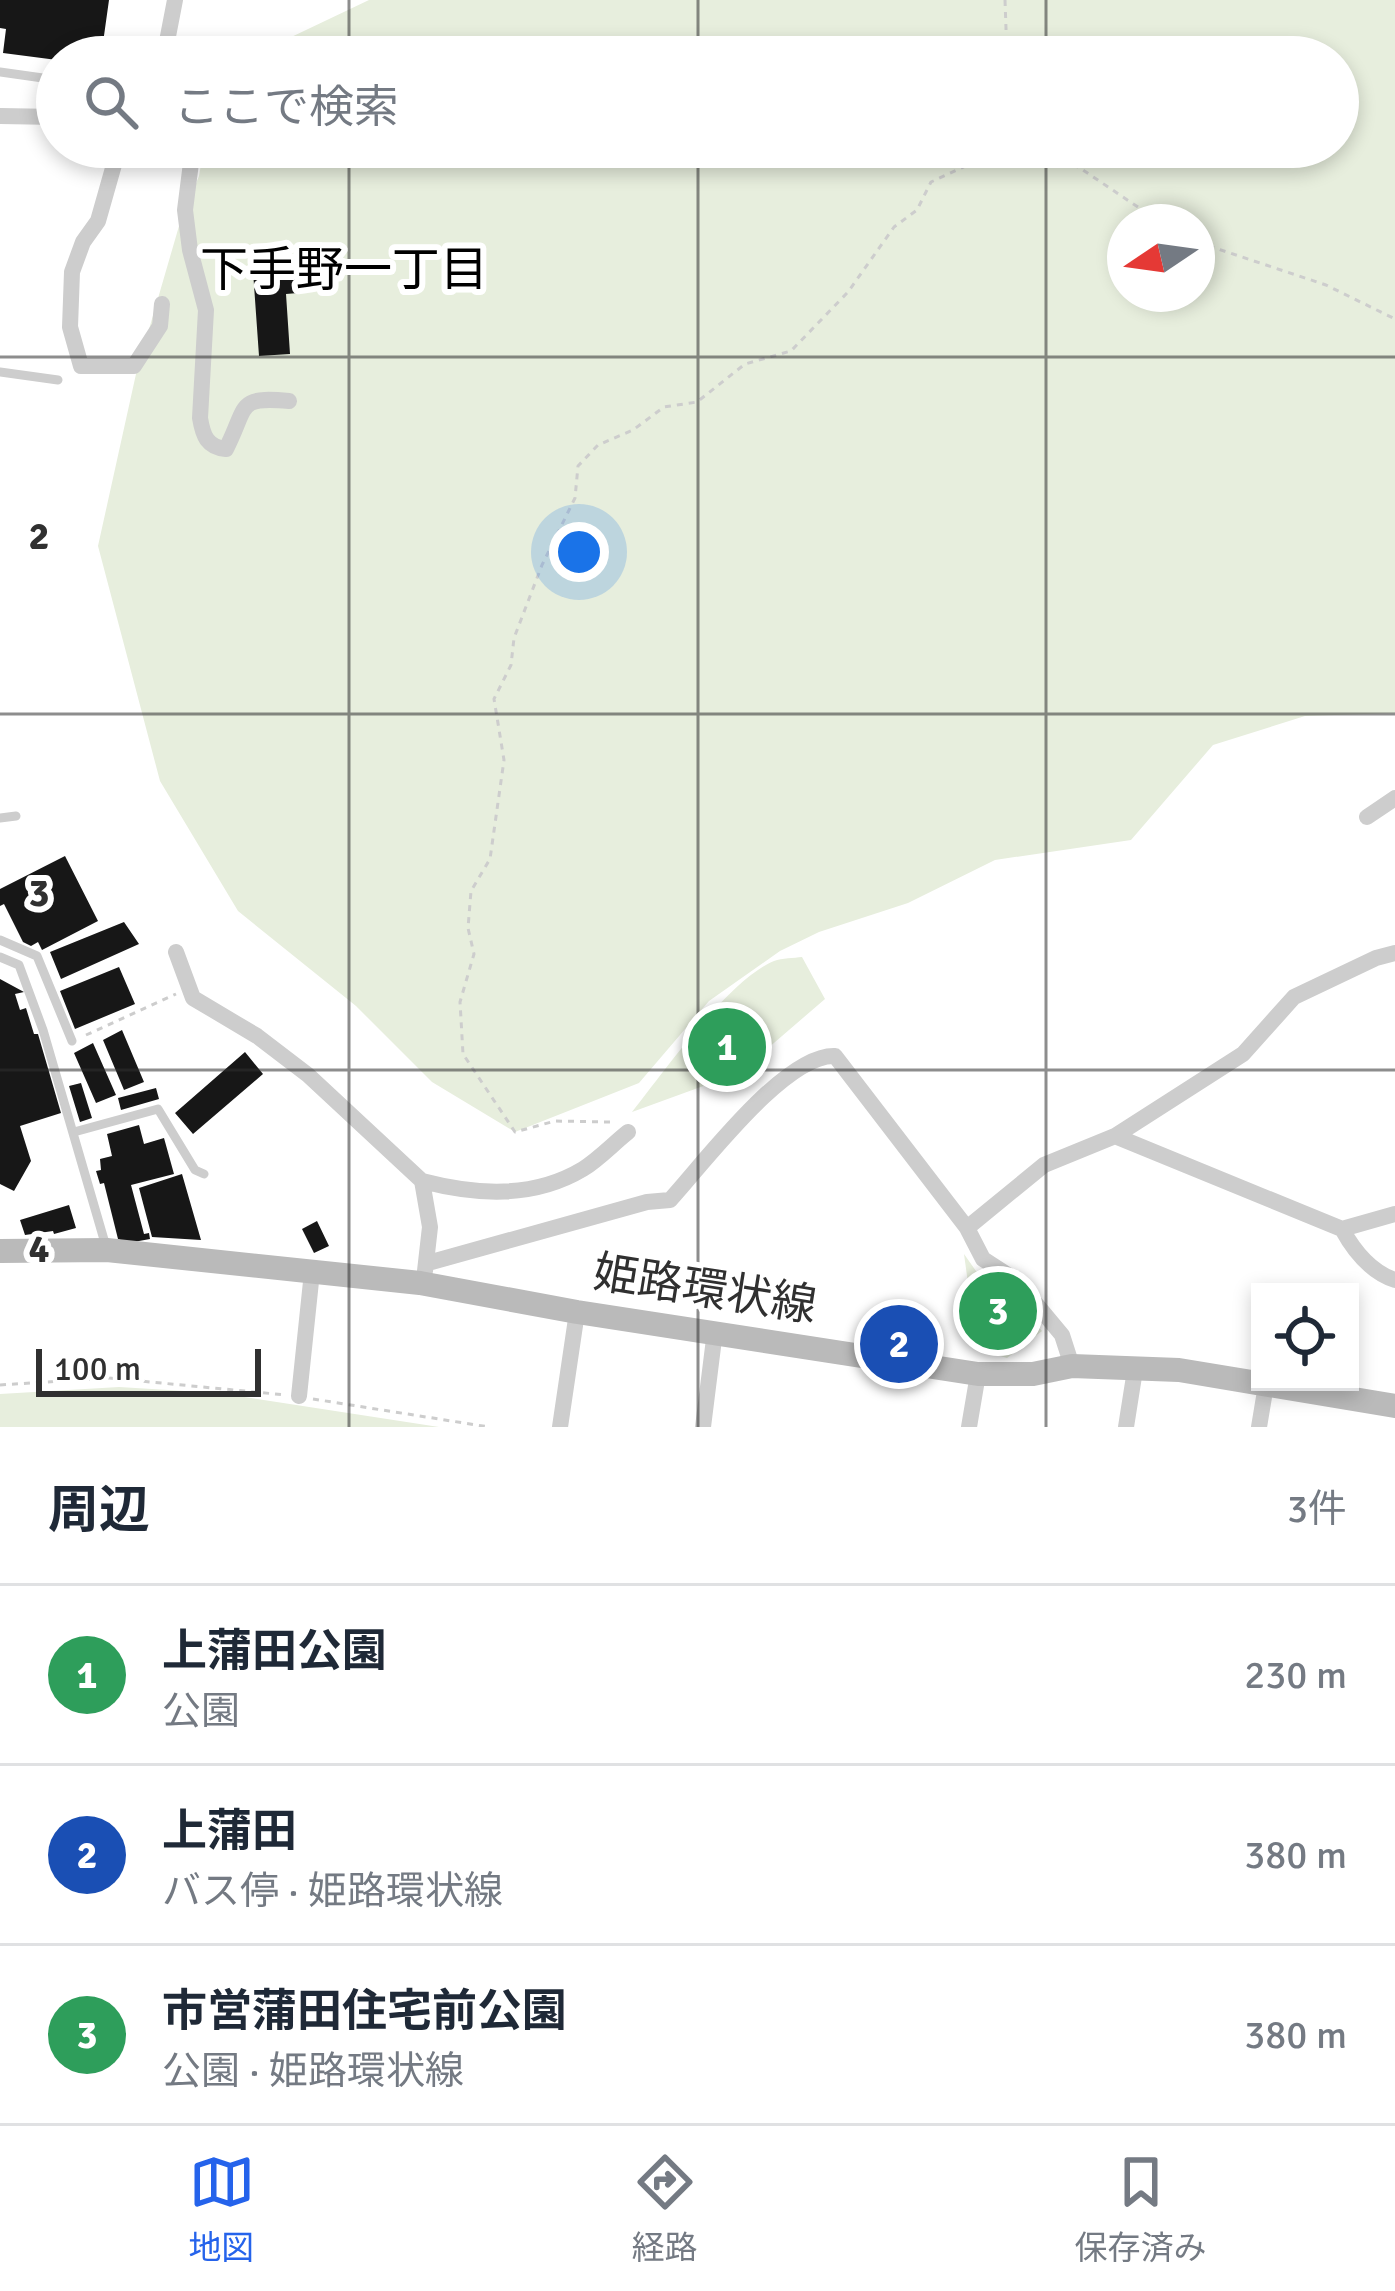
<!DOCTYPE html>
<html lang="ja">
<meta charset="utf-8">
<style>
:root{--surface:#fff;--page:#f2f2f3;--text:#1f2937;--muted:#747a83;--line:#e0e1e3;--accent:#2563eb}
body{margin:0;font-family:Signika,"Noto Sans JP",sans-serif;background:var(--page);color:var(--text)}
.controls{position:absolute;right:36px;bottom:36px;display:grid;overflow:hidden;border-radius:0px;box-shadow:0 6px 18px #0003}
.controls button{width:108px;height:108px;display:grid;place-items:center;padding:0;border:0;border-bottom:3px solid var(--line);background:var(--surface);color:var(--text);font:60px sans-serif}
.compass{position:absolute;left:1107px;top:204px;width:108px;height:108px;border-radius:50%;background:var(--surface);box-shadow:0 6px 18px #0003;rotate:257deg}
.scale{position:absolute;left:36px;bottom:30px;width:225px;box-sizing:border-box;padding-left:12px;border:6px solid #303030;border-top:0;font-size:33px;line-height:42px;white-space:nowrap;color:#303030;-webkit-text-stroke:9px #fff;paint-order:stroke}
.you{position:absolute;left:579px;top:552px;width:42px;height:42px;margin:-30px;border:9px solid #fff;border-radius:50%;background:#1a73e8;box-shadow:0 0 0 18px #1a73e833}
.badge{display:grid;place-items:center;width:78px;height:78px;border-radius:50%;background:var(--accent);color:#fff;font-size:39px;font-weight:700}
.pin{position:absolute;translate:-50% -50%;border:6px solid #fff;box-shadow:0 3px 12px #0006}
.list{margin:0;padding:0;list-style:none}
h2{display:flex;justify-content:space-between;align-items:center;height:156px;margin:0;padding:0 48px;font-size:51px}
h2 small{font-size:39px;font-weight:400;color:var(--muted)}
.list li{display:grid;grid-template-columns:78px 1fr auto;gap:36px;align-items:center;box-sizing:border-box;height:180px;padding:0 48px;border-top:3px solid var(--line)}
.list b{display:block;font-size:45px;white-space:nowrap}
.list p{margin:0;font-size:39px;white-space:nowrap;color:var(--muted)}
.list em{font-size:39px;font-style:normal;color:var(--muted)}
.icon{flex:none;width:66px;height:66px;fill:none;stroke:currentColor;stroke-width:2;stroke-linecap:round;stroke-linejoin:round}
.map{position:relative;flex:none;width:1395px;height:1427px;overflow:hidden}
.search{position:absolute;background:var(--surface);box-shadow:0 6px 18px #0003;left:36px;right:36px;top:36px;height:132px;display:flex;align-items:center;gap:30px;box-sizing:border-box;padding:0 42px;border-radius:66px;color:var(--muted);font-size:45px}
.sheet{height:696px;background:var(--surface)}
nav{display:flex;justify-content:space-around;align-items:center;box-sizing:border-box;height:168px;border-top:3px solid var(--line);background:var(--surface);font-size:33px;color:var(--muted)}
nav a{display:grid;justify-items:center;gap:6px}
nav .on{color:var(--accent)}
.map>svg:first-child{display:block}
.green{fill:#e7eedd;fill-rule:evenodd}
.building{fill:#171717}
.lines{fill:none;stroke-linecap:round;stroke-linejoin:round}
.path{stroke:#cdcdcd;stroke-width:3;stroke-dasharray:6 6;stroke-linecap:butt}
.service{stroke:#cdcdcd;stroke-width:9}
.minor{stroke:#cdcdcd;stroke-width:16}
.secondary{stroke:#bababa;stroke-width:24}
.grid{fill:none;stroke:#303030;stroke-width:3;stroke-opacity:0.55}
.labels{text-anchor:middle;stroke-width:12;stroke-linejoin:round;paint-order:stroke}
.street-label{font-size:45px;fill:#303030;stroke:#fff}
.neighbourhood-label{font-size:48px;fill:#000;stroke:#fff}
.grid-label{font-size:39px;text-anchor:middle;font-weight:bold;fill:#303030;stroke:#fff;stroke-width:12;stroke-linejoin:round;paint-order:stroke}
</style>
<div class="map">
<svg width="1395" height="1427" viewBox="0 0 1395 1427">
<rect width="100%" height="100%" fill="#fff"/>
<!-- green -->
<path class="green" d="M369,0H1395V713L1305,716L1213,745L1131,840L995,860L908,903L819,932L780,951L709,1001L639,1083L515,1132L432,1082L356,1006L238,911L160,781L98,546L136,374L179,226L199,176L204,147H1338V57H249ZM1125,222H1197V294H1125Z
M802,957L825,999L739,1073L632,1112C664,1072 728,980 774,961C782,958 794,958 802,957Z
M964,1254L976,1271L1007,1291L1042,1331L1007,1358L977,1349Z
M119,1387L218,1393L439,1427H0V1394Z"/>
<!-- building -->
<path class="building" d="M0,0H109L101,57H57V60L3,53L6,29L0,28Z
M296,266L298,293L286,294L290,354L259,356L253,271Z
M65,856L98,921L42,950L38,942L31,946L23,942L4,904L0,906V889Z
M124,922L139,944L61,979L50,952Z
M119,967L135,1004L75,1029L60,991Z
M0,979L24,992L15,994L20,1010L26,1008L34,1034H38L61,1113L20,1126L31,1161L14,1191L0,1184Z
M122,1030L144,1082L124,1090L103,1040Z
M93,1043L116,1095L96,1103L74,1053Z
M245,1052L263,1074L193,1134L175,1113Z
M81,1083L92,1118L80,1122L69,1086Z
M156,1088L159,1099L121,1110L118,1098Z
M139,1125L144,1144L164,1138L174,1174L131,1185L144,1234L149,1233L150,1239L128,1243L118,1239L104,1183L100,1184L96,1171L101,1170L100,1159L112,1156L107,1134Z
M182,1174L201,1240L152,1237L139,1188Z
M69,1205L76,1228L54,1234L53,1231L25,1235L20,1220Z
M317,1221L329,1246L314,1253L302,1229Z"/>
<g class="lines">
<!-- path -->
<path class="path" d="M1005,0L1007,57
M1028,147L1080,168L1160,222
M1197,242L1326,285L1395,319
M86,1035L176,994
M745,1068L757,1077
M610,1122L555,1121L515,1132L463,1054L460,1002L474,954L468,928L471,891L490,859L504,760L494,699L511,665L514,638L542,565L575,498L578,466L598,445L633,430L664,407L697,402L745,364L791,351L848,292L894,227L917,210L931,182L970,164L989,147
M0,1385L109,1378L286,1395
M313,1399L489,1427"/>
<!-- service -->
<path class="service" d="M0,72L57,80
M0,372L58,380
M0,818L16,816
M0,940L37,956L72,1041
M0,957L19,965L43,1030L107,1250
M74,1132L158,1109L195,1170L204,1174"/>
<!-- minor -->
<path class="minor" d="M164,57L175,0
M0,116L57,117
M119,147L98,221L83,242L72,272L70,327L81,366H134L160,326L162,304
M193,147L185,210L190,250L206,310L200,418C203,436 207,447 226,449C248,406 236,396 289,401
M1367,817L1395,798
M176,952L193,998L257,1036L308,1075L422,1181L430,1227L425,1271
M1115,1136L1342,1229C1354,1251 1371,1272 1395,1280
M422,1181C476,1195 533,1199 583,1169C599,1159 613,1144 628,1132
M967,1228L1044,1165L1115,1136L1243,1054L1294,997L1376,958L1395,953
M1342,1229L1395,1214
M428,1263L647,1202L670,1200C704,1163 785,1054 835,1056L967,1228L983,1259L1017,1281L1062,1335L1072,1366
M299,1396L312,1272
M560,1427L577,1312
M703,1427L715,1331
M969,1427L978,1374
M1126,1427L1135,1370
M1259,1427L1266,1385"/>
<!-- secondary -->
<path class="secondary" d="M0,1251L107,1250L420,1283L577,1312L978,1374H1033L1072,1366L1179,1370L1395,1406"/>
</g>
<!-- grid -->
<path class="grid" d="M349,0V57M698,0V57M1046,0V57M349,147V1427M698,147V1427M1046,147V1427M0,357H1395M0,714H1395M0,1070H1395"/>
<g class="labels">
<!-- street labels -->
<g class="street-label">
<text transform="translate(705 1288) rotate(9)" y="16">姫路環状線</text>
</g>
<!-- neighbourhood labels -->
<g class="neighbourhood-label">
<text x="344" y="286">下手野一丁目</text>
</g>
</g>
<g class="grid-label">
<text x="39" y="549">2</text>
<text x="39" y="906">3</text>
<text x="39" y="1262">4</text>
</g>
</svg>
<div class="controls">
<button><svg class="icon" aria-label="locate" viewBox="0 0 24 24"><circle cx="12" cy="12" r="6"/><path d="M12 2v4M12 18v4M2 12h4M18 12h4"/></svg></button>
</div>
<svg class="compass" viewBox="-18 -18 36 36"><path d="M0-13l5 13h-10z" fill="#e53935"/><path d="M0 13l5-13h-10z" fill="#747a83"/></svg>
<div class="scale">100 m</div>
<div class="you"></div>
<div class="pin badge" style="left:727px;top:1047px;background:#2e9e5b">1</div>
<div class="pin badge" style="left:899px;top:1344px;background:#1a4fb4">2</div>
<div class="pin badge" style="left:998px;top:1311px;background:#2e9e5b">3</div>
<div class="search"><svg class="icon" aria-label="search" viewBox="0 0 24 24"><circle cx="10" cy="10" r="6"/><path d="M15 15l6 6"/></svg>ここで検索</div>
</div>
<section class="sheet">
<h2>周辺<small>3件</small></h2>
<ul class="list">
<li><span class="badge" style="background:#2e9e5b">1</span><div><b>上蒲田公園</b><p>公園</p></div><em>230 m</em></li>
<li><span class="badge" style="background:#1a4fb4">2</span><div><b>上蒲田</b><p>バス停 · 姫路環状線</p></div><em>380 m</em></li>
<li><span class="badge" style="background:#2e9e5b">3</span><div><b>市営蒲田住宅前公園</b><p>公園 · 姫路環状線</p></div><em>380 m</em></li>
</ul>
</section>
<nav>
<a class="on"><svg class="icon" aria-label="map" viewBox="0 0 24 24"><path d="M3 6l6-2 6 2 6-2v14l-6 2-6-2-6 2zM9 4v14M15 6v14"/></svg>地図</a>
<a><svg class="icon" aria-label="directions" viewBox="0 0 24 24"><path d="M12 3l9 9-9 9-9-9zM9 14v-3h6M13 9l2 2-2 2"/></svg>経路</a>
<a><svg class="icon" aria-label="saved" viewBox="0 0 24 24"><path d="M7 4h10v16l-5-4-5 4z"/></svg>保存済み</a>
</nav>
